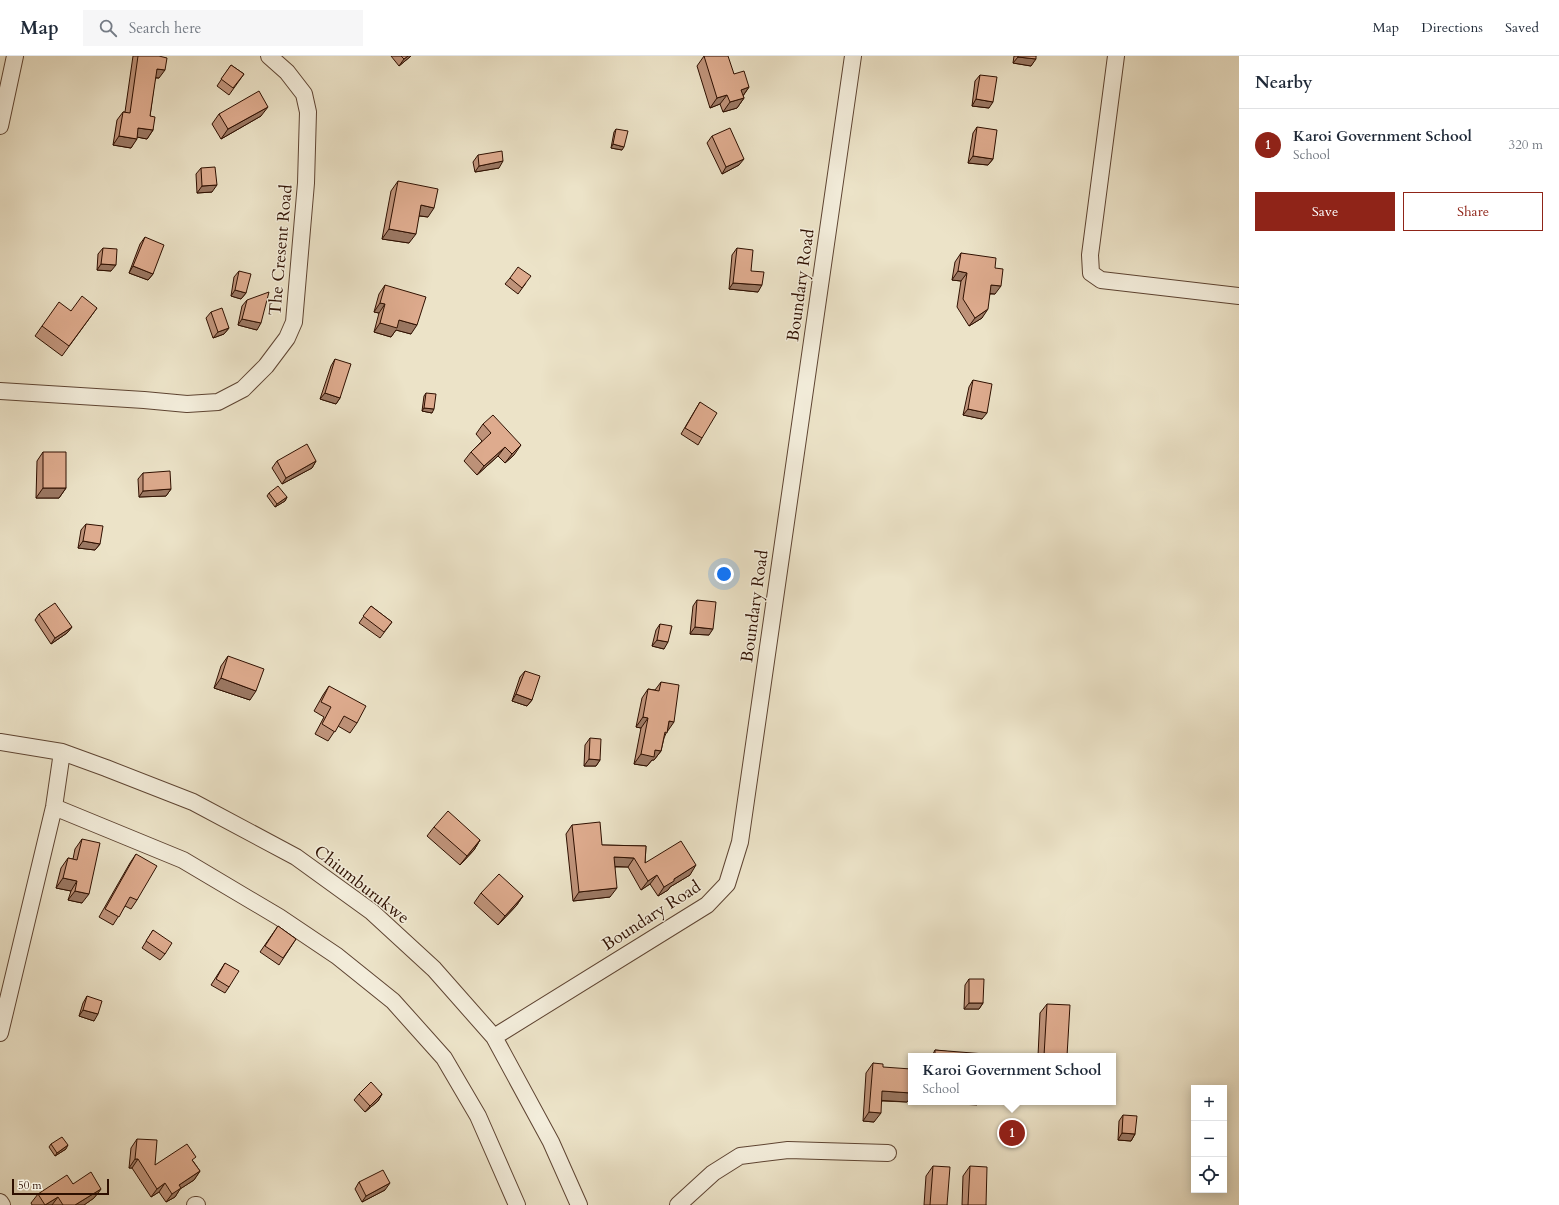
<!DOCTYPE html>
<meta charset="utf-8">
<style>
:root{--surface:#fff;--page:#f6f6f7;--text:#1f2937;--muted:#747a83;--line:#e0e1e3;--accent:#8f2418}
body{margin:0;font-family:Cardo,serif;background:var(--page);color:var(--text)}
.controls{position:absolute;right:12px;bottom:12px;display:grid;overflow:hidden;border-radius:0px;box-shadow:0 2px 10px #0003}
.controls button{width:36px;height:36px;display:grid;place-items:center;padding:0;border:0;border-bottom:1px solid var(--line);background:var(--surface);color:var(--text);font:20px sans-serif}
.scale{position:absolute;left:12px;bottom:10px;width:97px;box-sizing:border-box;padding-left:4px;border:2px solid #2e0f00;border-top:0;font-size:11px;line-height:14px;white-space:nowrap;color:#2e0f00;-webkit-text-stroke:3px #f3eddb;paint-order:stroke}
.you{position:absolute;left:724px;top:518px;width:14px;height:14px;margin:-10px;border:3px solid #fff;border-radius:50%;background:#1a73e8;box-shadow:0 0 0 6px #1a73e833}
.badge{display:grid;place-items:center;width:26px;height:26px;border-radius:50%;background:var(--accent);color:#fff;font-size:13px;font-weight:700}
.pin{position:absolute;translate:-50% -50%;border:2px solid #fff;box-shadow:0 1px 4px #0006}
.popup{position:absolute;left:908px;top:997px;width:208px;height:52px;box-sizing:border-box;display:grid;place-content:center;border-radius:0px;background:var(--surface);filter:drop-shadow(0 1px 3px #0005);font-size:13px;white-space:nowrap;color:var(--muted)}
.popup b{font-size:15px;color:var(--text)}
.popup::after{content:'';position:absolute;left:50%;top:100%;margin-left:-8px;border:8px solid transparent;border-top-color:var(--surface)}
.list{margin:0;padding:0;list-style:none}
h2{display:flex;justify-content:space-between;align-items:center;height:52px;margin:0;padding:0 16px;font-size:17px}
h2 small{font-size:13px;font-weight:400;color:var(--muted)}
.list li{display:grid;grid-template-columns:26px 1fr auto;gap:12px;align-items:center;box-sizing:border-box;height:72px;padding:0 16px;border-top:1px solid var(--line)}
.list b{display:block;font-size:15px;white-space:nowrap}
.list p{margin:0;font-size:13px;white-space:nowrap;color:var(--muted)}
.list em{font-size:13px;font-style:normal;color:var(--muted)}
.actions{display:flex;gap:8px;padding:12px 16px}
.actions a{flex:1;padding:9px 0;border:1px solid var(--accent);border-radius:0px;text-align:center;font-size:14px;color:var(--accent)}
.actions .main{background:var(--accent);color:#fff}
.icon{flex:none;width:22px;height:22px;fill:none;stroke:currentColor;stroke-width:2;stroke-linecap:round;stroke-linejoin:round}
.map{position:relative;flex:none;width:1239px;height:1149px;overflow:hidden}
header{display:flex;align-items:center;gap:24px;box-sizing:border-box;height:56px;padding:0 20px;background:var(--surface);border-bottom:1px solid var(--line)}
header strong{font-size:19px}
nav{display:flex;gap:22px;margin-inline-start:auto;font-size:14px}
.search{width:280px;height:36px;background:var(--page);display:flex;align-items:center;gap:10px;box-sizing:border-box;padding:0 14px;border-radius:0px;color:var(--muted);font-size:15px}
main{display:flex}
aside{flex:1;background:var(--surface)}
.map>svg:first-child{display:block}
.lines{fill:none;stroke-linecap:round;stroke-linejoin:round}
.minor-casing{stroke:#5e4432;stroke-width:18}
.minor{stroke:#f3eddb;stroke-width:16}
.wall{fill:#bf937a;stroke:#2e0f00}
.shaded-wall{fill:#9b7863;stroke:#2e0f00}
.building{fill:#deab8e;stroke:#2e0f00}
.labels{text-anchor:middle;stroke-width:3;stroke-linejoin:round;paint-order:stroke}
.street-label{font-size:17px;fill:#2e0f00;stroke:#f3eddb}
</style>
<header>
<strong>Map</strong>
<div class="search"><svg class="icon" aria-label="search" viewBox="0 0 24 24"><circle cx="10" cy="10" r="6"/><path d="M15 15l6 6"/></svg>Search here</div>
<nav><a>Map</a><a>Directions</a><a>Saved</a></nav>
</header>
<main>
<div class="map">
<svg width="1239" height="1149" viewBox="0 0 1239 1149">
<rect width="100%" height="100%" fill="#ece3c8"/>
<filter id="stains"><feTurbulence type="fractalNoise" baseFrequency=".005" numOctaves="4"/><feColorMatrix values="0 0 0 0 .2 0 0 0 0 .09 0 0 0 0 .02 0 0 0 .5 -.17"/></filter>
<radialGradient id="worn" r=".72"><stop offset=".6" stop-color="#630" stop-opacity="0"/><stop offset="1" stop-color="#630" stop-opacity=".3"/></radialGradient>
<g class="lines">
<defs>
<path id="minor" d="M1116,0L1090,199L1091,217L1101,224L1239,240
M0,70L15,0
M0,335L144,344L187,348L218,346L243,333L266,310L287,282L294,266L306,127L308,56L304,38L287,16L269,0
M0,686L62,696L106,712L193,746L296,801L372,856L434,913L494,981L551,1086L579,1149
M54,751L183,804L279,861L337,900L393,945L444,1002L478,1060L517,1149
M0,977L54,751L62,696
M494,981L707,849L727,828L740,786L853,0
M0,1146L2,1149
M195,1149H197
M678,1149L713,1117L740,1100L788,1094L888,1097"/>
</defs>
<!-- minor casing -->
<use href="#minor" class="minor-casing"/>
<!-- minor -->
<use href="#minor" class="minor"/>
</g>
<!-- wall -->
<path class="wall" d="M133,0H159V22H155L150,60L153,74L147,83L137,81L131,92L113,89L117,64L123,56H125Z
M391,0H411L399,10Z
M704,0L734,18L749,31L743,40L744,42L737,52L723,56L720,48L710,52L697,10Z
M1014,0H1036L1031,10L1013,7Z
M231,9L244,18L229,39L217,30Z
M980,19L989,52L972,50L975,25Z
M219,58L261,60L221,83L212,68Z
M977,71L993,103L988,109L968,107L973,77Z
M616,73L622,94L611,92L614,76Z
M712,80L739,109L722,118L707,87Z
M478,99L499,112L475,116L473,106Z
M201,112L212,136L197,137L196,118Z
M398,125L428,161L419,160L409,187L382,183L391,135Z
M145,181L153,218L148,224L129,217L140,188Z
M103,192L111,215L97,214L98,198Z
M737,192L751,215L758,236L729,233L732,199Z
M961,197L995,212V238H990L982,262L969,270L957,251L961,225L952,224L955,206Z
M239,215L246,237L241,243L231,240L234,221Z
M510,222L526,227L518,238L505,228Z
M385,229L411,278L396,274L391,281L374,276L379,257L374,256L379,238Z
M247,244L257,274L238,269L242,250Z
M97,252L62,300L35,280L42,270L71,255Z
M211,256L229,272L224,278L213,282L206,262Z
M335,303L340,342L336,348L320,343L331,310Z
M973,324L982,363L963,359L969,331Z
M426,337L432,357L422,355L424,340Z
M700,346L702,382L698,389L681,378Z
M483,368L514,399L505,407L498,400L477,419L464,405L471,396L482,385L476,378Z
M43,396L66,432L59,442H36L37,405Z
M277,405H316L312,412L282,428L272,412Z
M143,417L171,433L166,440L139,441L138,423Z
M269,437L287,441L285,445L275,451L267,440Z
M86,468L100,488L95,494L78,492L81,474Z
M697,544L709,579L690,578L693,550Z
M371,550L392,566L380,582L359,567Z
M39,558L72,571L67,577L51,588L35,564Z
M660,568L664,593L652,590L656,574Z
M228,600L250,644L214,632L221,610Z
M525,615L532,644L527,650L512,645L520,621Z
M661,626L667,675L664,682L661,695L654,704H652L647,710L634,708L641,672L636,671L642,642L648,633L655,634Z
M329,630L357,667L350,677L338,670L328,685L315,678L324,661L314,655L323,639Z
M590,682L600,704L596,710H584L585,689Z
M572,769L602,789L646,790L645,807L690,819L670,831L668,834L658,840L650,828L641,834L628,811H615L610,841L573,845L566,778Z
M434,771L480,784L474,794L460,809L427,780Z
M82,783V847L68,844L71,835L56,832L61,812L68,802L73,803L75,793Z
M136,798L137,844L131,853L125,850L113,869L99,861L130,807Z
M481,837L523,840L516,850L498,869L474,847Z
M278,870L296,883L279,909L260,896Z
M153,874L165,898L160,904L142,892Z
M225,907L229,931L225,937L211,929Z
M969,923L983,947L979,953H964L965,929Z
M87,940L94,965L79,960L83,947Z
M1047,948L1067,1000H1038L1040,957Z
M935,994L985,1000H932Z
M873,1007L883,1011L907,1046L882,1045L874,1066L863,1065L866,1017Z
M359,1038H382L378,1045L365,1056L354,1044Z
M1123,1059L1135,1078L1131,1085L1118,1084L1119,1065Z
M137,1083L155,1109L193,1105L200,1115L194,1124L180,1133L175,1141L166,1146L159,1136L151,1141L132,1112H129L131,1092Z
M51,1088L66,1093L55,1100L49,1091Z
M933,1110L947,1149H924L926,1120Z
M970,1110L986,1149H962L963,1120Z
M359,1126L385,1134L362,1146L355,1133Z
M73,1128L101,1133L94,1142L84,1149H32L31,1147L38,1138Z"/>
<!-- shaded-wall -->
<path class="shaded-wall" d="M408,0H411L399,10L404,3Z
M1018,1L1036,3L1031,10L1013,7Z
M157,13L165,14L159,22L151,21Z
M749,31L742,41L741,34Z
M727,39L720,48L710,52L717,42Z
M744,42L737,52L723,56L730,46Z
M976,43L993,46L989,52L972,50Z
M268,51L261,60L221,83L228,73Z
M138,72L153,74L147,83L132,80Z
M119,80L137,83L131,92L113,89Z
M613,88L624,91L622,94L611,92Z
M973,100L993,103L988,109L968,107Z
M744,103L739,109L722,118L726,111Z
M503,105L499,112L475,116L479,110Z
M217,129L212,136L197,137L202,130Z
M421,149L434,152L428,161L414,159Z
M389,173L416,178L409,187L382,183Z
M101,208L116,209L111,215L97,214Z
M133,210L153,218L148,224L129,217Z
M958,215L967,217L961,225L952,224Z
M733,227L762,229L758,236L729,233Z
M991,229L1001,230L995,238L985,237Z
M235,234L246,237L241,243L231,240Z
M380,247L385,248L379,257L374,256Z
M988,253L982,262L969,270L975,262Z
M242,263L261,267L257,274L238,269Z
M399,264L417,269L411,278L396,274L391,281L374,276L380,267Z
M229,272L224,278L213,282L218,276Z
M325,337L340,342L336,348L320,343Z
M424,352L434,353L432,357L422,355Z
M968,353L987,357L982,363L963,359Z
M521,389L514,399L505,407L512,398Z
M505,391L498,400L477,419L484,410Z
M316,405L312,412L282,428L286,422Z
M43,432H66L59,442H36Z
M171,433L166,440L139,441L143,435Z
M287,441L285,445L275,451L277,448Z
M83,485L100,488L95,494L78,492Z
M72,571L67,577L51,588L55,582Z
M695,571L713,573L709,579L690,578Z
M657,584L668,586L664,593L652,590Z
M221,622L256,635L250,644L214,632Z
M516,638L532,644L527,650L512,645Z
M643,661L648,662L641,672L636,671Z
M669,665L674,666L667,676Z
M655,694L661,695L654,704H652L647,710L634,708L641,698Z
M589,703L600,704L596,710H584Z
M480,784L474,794L460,809L467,800Z
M614,801L634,802L628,811L607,810Z
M696,809L690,819L670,831L668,834L658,840L664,831L674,823Z
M657,819L650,828L641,834L648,825Z
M63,822L77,825L71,835L56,832Z
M617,832L610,841L573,845L579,836Z
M75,835L89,838L82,847L68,844Z
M523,840L516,850L498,869L505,860Z
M969,947H983L979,953H964Z
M83,954L98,958L94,965L79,960Z
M882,1035L911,1037V1041L907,1046L876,1044Z
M382,1038L378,1045L365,1056L370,1050Z
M927,1046H978L977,1049L945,1047L944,1048L927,1047Z
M869,1056L881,1057L874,1066L863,1065Z
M1122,1077L1135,1078L1131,1085L1118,1084Z
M68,1089L66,1093L55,1100L57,1097Z
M135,1103H138L132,1112H129Z
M200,1115L194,1124L180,1133L175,1141L166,1146L179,1129Z
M165,1127L159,1136L151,1141L157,1133Z
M390,1127L385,1134L362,1146L366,1140Z
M101,1133L94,1142L84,1149H75Z
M58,1141L52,1149H45Z"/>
<!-- building -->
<path class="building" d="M138,0H159L167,2L165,14L157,13L150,60L155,61L153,74L138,72L137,83L119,80L123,56L130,57Z
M401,0H408L404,3Z
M704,0H728L734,18L744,15L749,31L741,34L744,42L730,46L727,39L717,42Z
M1018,0H1036V3L1018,1Z
M231,9L244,18L233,32L221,23Z
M980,19L997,21L993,46L976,43Z
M259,35L268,51L228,73L219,58Z
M977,71L997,74L993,103L973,100Z
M730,72L744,103L726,111L712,80Z
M616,73L628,75L624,91L613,88Z
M502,95L503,105L479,110L478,99Z
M215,111L217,129L202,130L201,112Z
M398,125L438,133L434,152L421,149L416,178L389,173Z
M145,181L164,189L153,218L133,210Z
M103,192L117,193L116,209L101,208Z
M737,192L753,194L751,215L764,216L762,229L733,227Z
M961,197L996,202L995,212L1003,213L1001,230L991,229L988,253L975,262L963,243L967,217L958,215Z
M518,211L531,220L522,232L510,222Z
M239,215L251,218L246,237L235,234Z
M385,229L426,241L417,269L399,264L397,272L380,267L385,248L380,247Z
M269,236L261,267L242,263L247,244Z
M82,240L97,252L69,290L42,270L59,246L71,255Z
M222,252L229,272L218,276L211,256Z
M335,303L351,308L340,342L325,337Z
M973,324L992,328L987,357L968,353Z
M426,337L436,338L434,353L424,352Z
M700,346L717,357L702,382L685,372Z
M493,359L521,389L512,398L505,391L484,410L471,396L491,377L483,368Z
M307,388L316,405L286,422L277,405Z
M43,396H66V432H43Z
M170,415L171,433L143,435V417Z
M278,430L287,441L277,448L269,437Z
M86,468L103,470L100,488L83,485Z
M697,544L716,546L713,573L695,571Z
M55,547L72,571L55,582L39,558Z
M371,550L392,566L384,576L363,560Z
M660,568L672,570L668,586L657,584Z
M228,600L264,613L256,635L221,622Z
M525,615L540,620L532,644L516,638Z
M661,626L679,629L674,666L669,665L667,677L665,676L661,695L655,694L654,701L641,698L648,662L643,661L648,633L659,635Z
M329,630L366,650L357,667L344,660L335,676L322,668L331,651L321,646Z
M590,682L601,683L600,704L589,703Z
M448,755L480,784L467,800L434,771Z
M600,766L602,789L646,790L645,807L681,785L696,809L674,823V825L664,831L657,819L648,825L634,802L614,801L617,832L579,836L572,769Z
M82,783L100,787L89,838L75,835L77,825L63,822L68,802L77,804Z
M136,798L157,810L137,844L130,841L119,861L105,853Z
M499,818L523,840L505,860L481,837Z
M278,870L296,883L283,902L265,890Z
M153,874L172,887L165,898L146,885Z
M225,907L239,915L229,931L216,923Z
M969,923H984L983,947H969Z
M87,940L102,945L98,958L83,954Z
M1047,948L1070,949L1067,1000H1044Z
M935,994L985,998V1000H935Z
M873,1007L883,1008V1011L911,1013V1037L882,1035L881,1057L869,1056Z
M371,1026L382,1038L370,1050L359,1038Z
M1123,1059L1137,1060L1135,1078L1122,1077Z
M62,1081L68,1089L57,1097L51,1088Z
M137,1083L157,1084L155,1109L187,1088L196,1101L192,1104L200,1115L179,1129L181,1132L172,1138L165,1127L157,1133L138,1103H135Z
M933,1110L950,1111L947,1149H930Z
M970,1110L987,1111L986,1149H968Z
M383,1114L390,1127L366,1140L359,1126Z
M91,1116L101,1133L75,1149H63L58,1141L45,1149L38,1138L67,1119L73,1128Z"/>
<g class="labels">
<!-- street labels -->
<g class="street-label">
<text transform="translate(280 194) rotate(-85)" y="6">The Cresent Road</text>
<text transform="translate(800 229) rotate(-82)" y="6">Boundary Road</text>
<text transform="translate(754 550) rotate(-82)" y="6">Boundary Road</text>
<text transform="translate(362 828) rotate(38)" y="6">Chiumburukwe</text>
<text transform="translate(651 859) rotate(-33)" y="6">Boundary Road</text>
</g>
</g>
<rect width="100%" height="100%" filter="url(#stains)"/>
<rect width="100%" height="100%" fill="url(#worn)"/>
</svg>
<div class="controls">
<button>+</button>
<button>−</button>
<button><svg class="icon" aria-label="locate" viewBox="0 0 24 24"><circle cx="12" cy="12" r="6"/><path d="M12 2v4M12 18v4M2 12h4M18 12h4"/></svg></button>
</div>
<div class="scale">50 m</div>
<div class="you"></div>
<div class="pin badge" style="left:1012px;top:1077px">1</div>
<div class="popup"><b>Karoi Government School</b>School</div>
</div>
<aside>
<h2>Nearby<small></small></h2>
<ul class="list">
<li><span class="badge">1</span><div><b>Karoi Government School</b><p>School</p></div><em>320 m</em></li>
</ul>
<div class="actions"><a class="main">Save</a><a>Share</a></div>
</aside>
</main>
